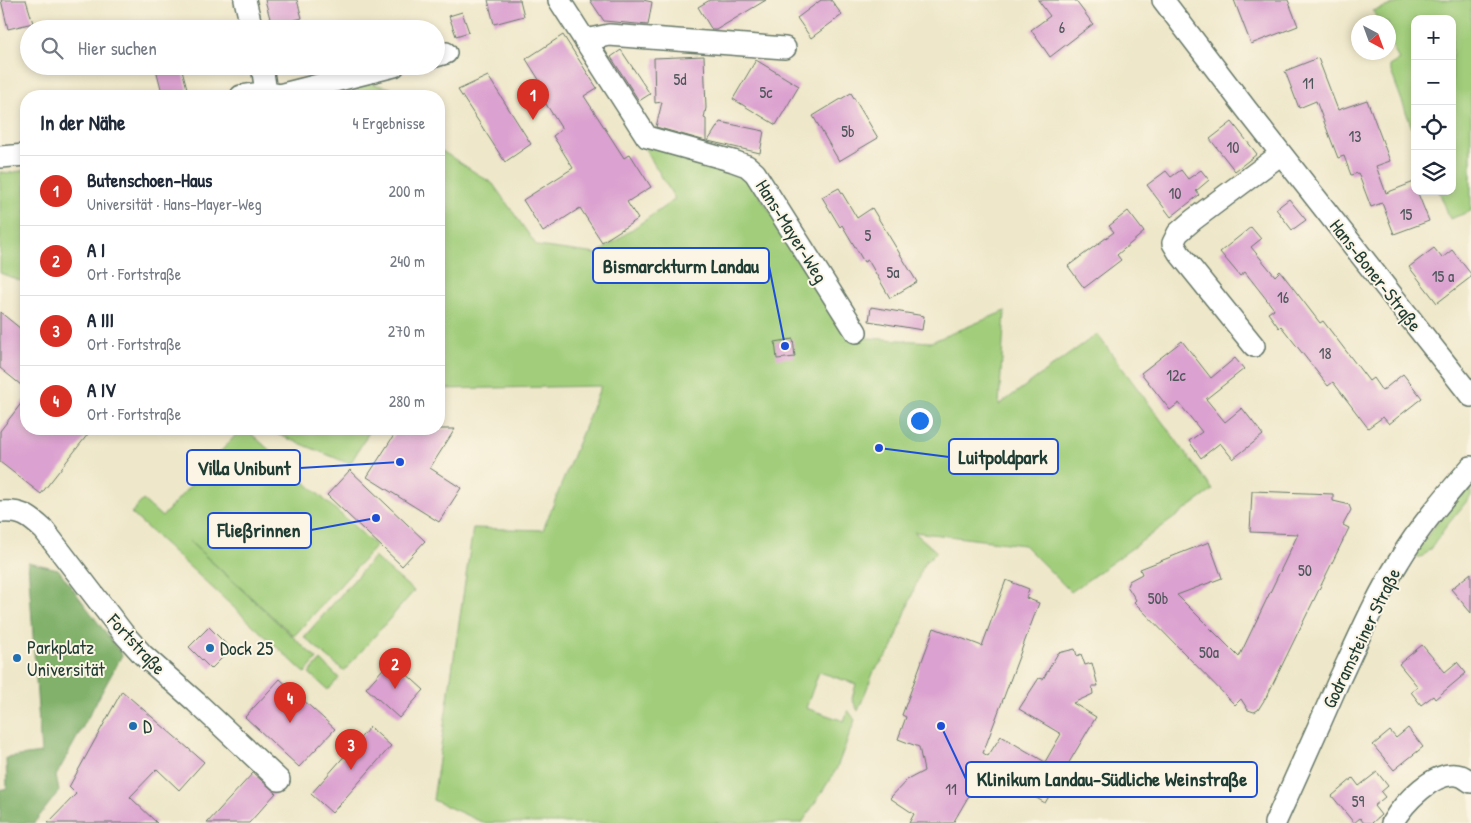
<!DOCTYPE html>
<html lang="de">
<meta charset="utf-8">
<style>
:root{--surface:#fff;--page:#f6f6f7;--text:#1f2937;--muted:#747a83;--line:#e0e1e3;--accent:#d93025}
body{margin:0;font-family:"Patrick Hand",sans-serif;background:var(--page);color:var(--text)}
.controls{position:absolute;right:15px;top:15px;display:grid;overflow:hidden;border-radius:10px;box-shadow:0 2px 8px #0003}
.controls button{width:45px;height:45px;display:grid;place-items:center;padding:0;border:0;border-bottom:1px solid var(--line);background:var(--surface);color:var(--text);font:25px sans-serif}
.compass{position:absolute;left:1351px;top:15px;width:45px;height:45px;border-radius:50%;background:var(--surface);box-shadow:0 2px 8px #0003;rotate:139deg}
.you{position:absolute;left:919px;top:420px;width:18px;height:18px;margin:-12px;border:4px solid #fff;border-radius:50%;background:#1a73e8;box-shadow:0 0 0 8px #1a73e833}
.badge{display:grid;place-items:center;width:32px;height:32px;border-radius:50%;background:var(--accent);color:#fff;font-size:16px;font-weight:700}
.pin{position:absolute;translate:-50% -41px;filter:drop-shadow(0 1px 2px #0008)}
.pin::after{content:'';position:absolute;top:26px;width:18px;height:15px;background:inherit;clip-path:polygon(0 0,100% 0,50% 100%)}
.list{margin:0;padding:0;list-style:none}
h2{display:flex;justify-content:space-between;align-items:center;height:65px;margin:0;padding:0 20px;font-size:21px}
h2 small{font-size:16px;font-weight:400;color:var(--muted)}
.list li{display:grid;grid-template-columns:32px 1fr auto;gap:15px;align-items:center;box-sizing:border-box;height:70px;padding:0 20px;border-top:1px solid var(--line)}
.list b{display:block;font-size:19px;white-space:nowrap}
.list p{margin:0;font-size:16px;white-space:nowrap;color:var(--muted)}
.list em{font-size:16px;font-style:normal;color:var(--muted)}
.icon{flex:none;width:28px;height:28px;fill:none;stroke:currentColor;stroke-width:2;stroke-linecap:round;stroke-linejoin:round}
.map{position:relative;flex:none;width:1471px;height:823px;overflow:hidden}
.search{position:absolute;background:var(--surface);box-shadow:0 2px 8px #0003;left:20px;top:20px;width:425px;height:55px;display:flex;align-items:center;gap:12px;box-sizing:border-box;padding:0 18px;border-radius:28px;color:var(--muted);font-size:19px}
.panel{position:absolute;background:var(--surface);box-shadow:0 2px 8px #0003;left:20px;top:90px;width:425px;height:345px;border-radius:20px}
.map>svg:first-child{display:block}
.green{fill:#a2ce7b;stroke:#608658}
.forest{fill:#81b16b;stroke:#507750}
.building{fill:#dba1d0}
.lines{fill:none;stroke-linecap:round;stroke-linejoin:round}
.minor-casing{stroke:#677868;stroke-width:24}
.minor{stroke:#fff;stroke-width:21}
.poi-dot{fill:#1f6fb2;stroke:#fcf5e5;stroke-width:2}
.labels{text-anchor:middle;stroke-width:4;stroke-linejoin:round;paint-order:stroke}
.number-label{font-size:16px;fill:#4e565b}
.street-label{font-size:19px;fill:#1f3d34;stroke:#fcf5e5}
.poi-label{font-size:19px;fill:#1f3d34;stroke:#fcf5e5;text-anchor:start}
.leader{fill:none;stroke:#1d4ed8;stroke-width:2}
.callout-dot{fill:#1d4ed8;stroke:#fcf5e5;stroke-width:2}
.callout{fill:#fcf5e5;stroke:#1d4ed8;stroke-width:2}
.callout-label{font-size:20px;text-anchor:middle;font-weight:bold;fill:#1f3d34}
</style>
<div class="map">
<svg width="1471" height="823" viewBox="0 0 1471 823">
<rect width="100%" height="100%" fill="#fcf5e5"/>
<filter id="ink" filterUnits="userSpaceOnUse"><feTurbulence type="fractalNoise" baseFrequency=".02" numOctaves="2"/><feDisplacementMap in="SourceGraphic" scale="10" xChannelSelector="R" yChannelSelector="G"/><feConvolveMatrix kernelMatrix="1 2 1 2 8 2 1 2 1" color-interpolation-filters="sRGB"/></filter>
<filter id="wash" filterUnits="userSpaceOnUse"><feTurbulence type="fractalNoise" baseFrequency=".0096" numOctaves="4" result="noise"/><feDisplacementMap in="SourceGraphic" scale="20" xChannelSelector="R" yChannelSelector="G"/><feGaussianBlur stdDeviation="1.12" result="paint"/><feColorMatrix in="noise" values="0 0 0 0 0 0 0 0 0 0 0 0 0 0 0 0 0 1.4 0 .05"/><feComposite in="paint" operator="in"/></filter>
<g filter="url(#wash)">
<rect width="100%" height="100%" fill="#eee7c9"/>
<!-- green -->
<path class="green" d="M1407,0H1471V211L1450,219L1439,191H1452V19H1415V136L1389,66L1399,60L1389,40L1388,22H1379L1373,11Z
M368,83L391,88L395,96H319Z
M642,144L741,167L852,337L931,342L1005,311L999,405L1097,334L1213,490L1071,592L1024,545L914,532L937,552L925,562L919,576L892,649L874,671L858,711L852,699L856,684L819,672L806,708L844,721L848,710L855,720L836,770L802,823H484L433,800L473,528L543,530L601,386L439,389V149L493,184L537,246L597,254L675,199Z
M26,170V283L0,273V172L10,173Z
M241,429H246L376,546L294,636L189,541L317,659L305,673L131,513L143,500L162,517Z
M265,429H371L350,464Z
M1471,479V496L1445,528L1432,547L1423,556L1418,558L1412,556Z
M374,557L414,591L344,671L304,637Z
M321,660L339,678L328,690L309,673Z"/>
<!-- forest -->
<path class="forest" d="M28,562L58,569L122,655L56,776L59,791L34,823H0V790L7,788L6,758L41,753Z"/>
<g id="blocks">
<!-- building -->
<path class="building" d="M1,0H26L33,23L8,29Z
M265,0H297L302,18L272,26Z
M488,0H520L524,16L494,24Z
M590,0H643L652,2L648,25L604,21Z
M710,0H766L716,30H712L698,7Z
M821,0H831L842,15L811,38L797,18Z
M1038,0H1075L1093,24L1050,57L1031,30L1050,16Z
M1234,0H1288L1298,26L1251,44Z
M462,12L469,32L456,36L449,16Z
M563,35L597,88L584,96L624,158L630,154L651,187L627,202L638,219L602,242L580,208L543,232L523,200L573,168L553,136L562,129L537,90L543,86L526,59Z
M621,50L650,94L639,101L611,57Z
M704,56L706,108L704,118L706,119V141L656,127L662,102L655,103L654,58Z
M1318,58L1338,110L1367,100L1390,161L1376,166L1386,193L1414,182L1415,191H1417L1429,221L1394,234L1382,203L1371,207L1358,173L1351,175L1344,156L1338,158L1316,101L1299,108L1285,71Z
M756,60L799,86L776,125L733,99Z
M165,66H181L188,92L173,96H163L156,69Z
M488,76L531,144L505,162L458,90Z
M851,93L878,138L839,161L813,116Z
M720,122L764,131L760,153L708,141Z
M1232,122L1257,154L1235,171L1210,139Z
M1181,170L1188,179L1201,170L1209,180L1196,191L1199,195L1171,217L1147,185L1166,171L1171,177Z
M839,188L857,218L872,208L917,282L890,298L868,260L864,262L842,225L840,227L822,197Z
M1289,199L1306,220L1292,230L1276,209Z
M1128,211L1144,232L1117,255L1121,260L1084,288L1068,266L1114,232L1109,226Z
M1251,227L1261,239L1251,247L1275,276L1280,271L1320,323L1323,321L1369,381L1373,378L1382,391L1403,374L1422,398L1389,424L1383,417L1368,428L1333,382L1328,386L1281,326L1279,328L1268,313L1274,309L1245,272L1240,276L1220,252Z
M1434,248L1442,258L1452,250L1471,274V277L1437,303L1409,267Z
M871,307L924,316L922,330L869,321Z
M0,312L26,333V389L0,368Z
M793,339L795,357L777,359L775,342Z
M1182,341L1211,378L1235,358L1244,369L1206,399L1225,422L1242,408L1263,435L1233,459L1220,443L1201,458L1189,441L1202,432L1179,403L1170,410L1141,373Z
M26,397V429H92L41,494L0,462V431Z
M398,429H455L430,468L461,488L439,522L367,477Z
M350,470L425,541L402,566L327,495Z
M1252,491L1333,494V501L1346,504L1349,505L1351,510L1343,525L1349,528L1268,694L1258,710L1254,712L1248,710L1241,699L1235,705L1134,602L1136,600L1127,586L1129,581L1142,574L1140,569L1209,542L1222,578L1177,595L1239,657L1298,534L1250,532Z
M1471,573V613L1451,589Z
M1006,580L1029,589L1026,598L1039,603L983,753L988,756L1001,736L1045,762L1061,734L1019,709L1039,678L1043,679L1058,653L1075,649L1077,656L1081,654L1085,665L1092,663L1098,686H1092L1093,694L1073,703L1096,717L1045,803L985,768L953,823H909L914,814L890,798L907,780L924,771L919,747L898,739L906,717L902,715L934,628L982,646Z
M209,627L231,649L211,669L189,647Z
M1422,645L1445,672L1457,662L1466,673L1435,699L1433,696L1421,705L1411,692L1418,687L1399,664Z
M391,660L424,690L399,718L366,688Z
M280,679L335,729L299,767L245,717Z
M122,691L204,762L179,790L157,769L130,797L157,823H48L76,794L69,787Z
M370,727L391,746L332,813L311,794Z
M1408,728L1423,747L1394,770L1373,745L1390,731L1396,738Z
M1377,772L1388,786L1381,792L1385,797L1374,806L1381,815L1372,823H1364L1360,818L1354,823L1332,796L1353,778L1359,786Z
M253,773L276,793L249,823H207Z"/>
</g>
</g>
<g filter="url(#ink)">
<use href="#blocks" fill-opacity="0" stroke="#677868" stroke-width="1"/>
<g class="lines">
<defs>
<path id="minor" d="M245,0L252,29
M559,0L647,137L733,161L747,166L755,173L856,332
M1163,0L1247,110L1471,396
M585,40L609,35L785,48
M436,56L446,53
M262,66L266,92
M241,96L266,92L279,95L394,66
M0,157L26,155
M1254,346L1179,253L1173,243L1178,233L1193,220L1281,154
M0,512C21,510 29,516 44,530L123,633L143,655L196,702L279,780
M1275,823C1297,775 1318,728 1339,680C1358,640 1375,599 1399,561C1419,527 1445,497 1471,467
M1392,823C1403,804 1435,768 1461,776C1464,777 1468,780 1471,782"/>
</defs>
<!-- minor casing -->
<use href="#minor" class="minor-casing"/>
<!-- minor -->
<use href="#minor" class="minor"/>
</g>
</g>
<!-- markers -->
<g class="poi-dot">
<circle cx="210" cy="648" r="5"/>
<circle cx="17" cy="658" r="5"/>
<circle cx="133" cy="726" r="5"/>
</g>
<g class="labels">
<!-- number labels -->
<g class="number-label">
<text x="1062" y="33">6</text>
<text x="680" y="85">5d</text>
<text x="1308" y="89">11</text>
<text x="766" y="98">5c</text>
<text x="848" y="137">5b</text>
<text x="1355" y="142">13</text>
<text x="1233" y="153">10</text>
<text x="1175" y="199">10</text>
<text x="1406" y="220">15</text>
<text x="868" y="241">5</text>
<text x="893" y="278">5a</text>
<text x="1443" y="282">15 a</text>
<text x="1283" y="303">16</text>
<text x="1325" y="359">18</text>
<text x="1176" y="381">12c</text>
<text x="1305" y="576">50</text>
<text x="1158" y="604">50b</text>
<text x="1209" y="658">50a</text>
<text x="951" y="795">11</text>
<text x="1358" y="807">59</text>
</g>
<!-- street labels -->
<g class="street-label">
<text transform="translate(792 231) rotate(58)" y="7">Hans-Mayer-Weg</text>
<text transform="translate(1376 275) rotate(52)" y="7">Hans-Boner-Straße</text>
<text transform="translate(1361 638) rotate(-64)" y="7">Godramsteiner Straße</text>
<text transform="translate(137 644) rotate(47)" y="7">Fortstraße</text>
</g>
<!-- poi labels -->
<g class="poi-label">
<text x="27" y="654">Parkplatz<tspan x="27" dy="22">Universität</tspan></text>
<text x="220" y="655">Dock 25</text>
<text x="143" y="733">D</text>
</g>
</g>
<!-- callouts -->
<path class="leader" d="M785 346L769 266M879 448L949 457M400 462L300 468M376 518L311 530M941 726L966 779"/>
<g class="callout-dot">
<circle cx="785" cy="346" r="5"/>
<circle cx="879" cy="448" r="5"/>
<circle cx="400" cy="462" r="5"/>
<circle cx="376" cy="518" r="5"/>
<circle cx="941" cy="726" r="5"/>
</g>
<g class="callout">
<rect x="593" y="248" width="176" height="35" rx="5"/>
<rect x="949" y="439" width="109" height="35" rx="5"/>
<rect x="187" y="450" width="113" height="35" rx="5"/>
<rect x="208" y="513" width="103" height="35" rx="5"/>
<rect x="966" y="762" width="291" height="35" rx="5"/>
</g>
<g class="callout-label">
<text x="681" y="273">Bismarckturm Landau</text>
<text x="1003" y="464">Luitpoldpark</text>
<text x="244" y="475">Villa Unibunt</text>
<text x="259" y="537">Fließrinnen</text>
<text x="1112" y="786">Klinikum Landau-Südliche Weinstraße</text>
</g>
</svg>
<div class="controls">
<button>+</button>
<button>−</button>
<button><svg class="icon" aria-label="locate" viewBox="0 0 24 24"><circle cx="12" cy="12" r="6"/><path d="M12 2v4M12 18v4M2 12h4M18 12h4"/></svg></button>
<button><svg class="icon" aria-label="layers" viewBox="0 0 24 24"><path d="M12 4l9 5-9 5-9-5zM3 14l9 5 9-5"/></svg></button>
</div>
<svg class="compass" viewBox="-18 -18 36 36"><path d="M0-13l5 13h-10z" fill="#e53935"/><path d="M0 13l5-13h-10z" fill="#747a83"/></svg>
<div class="you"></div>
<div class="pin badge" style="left:533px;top:120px">1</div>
<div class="pin badge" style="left:395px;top:689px">2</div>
<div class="pin badge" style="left:351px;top:770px">3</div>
<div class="pin badge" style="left:290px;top:723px">4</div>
<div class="search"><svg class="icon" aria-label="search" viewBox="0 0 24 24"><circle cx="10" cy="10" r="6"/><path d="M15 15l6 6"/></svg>Hier suchen</div>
<section class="panel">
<h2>In der Nähe<small>4 Ergebnisse</small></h2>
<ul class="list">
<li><span class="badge">1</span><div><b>Butenschoen-Haus</b><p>Universität · Hans-Mayer-Weg</p></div><em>200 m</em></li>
<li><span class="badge">2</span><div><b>A I</b><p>Ort · Fortstraße</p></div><em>240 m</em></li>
<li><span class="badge">3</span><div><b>A III</b><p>Ort · Fortstraße</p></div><em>270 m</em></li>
<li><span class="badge">4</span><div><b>A IV</b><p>Ort · Fortstraße</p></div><em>280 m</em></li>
</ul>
</section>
</div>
